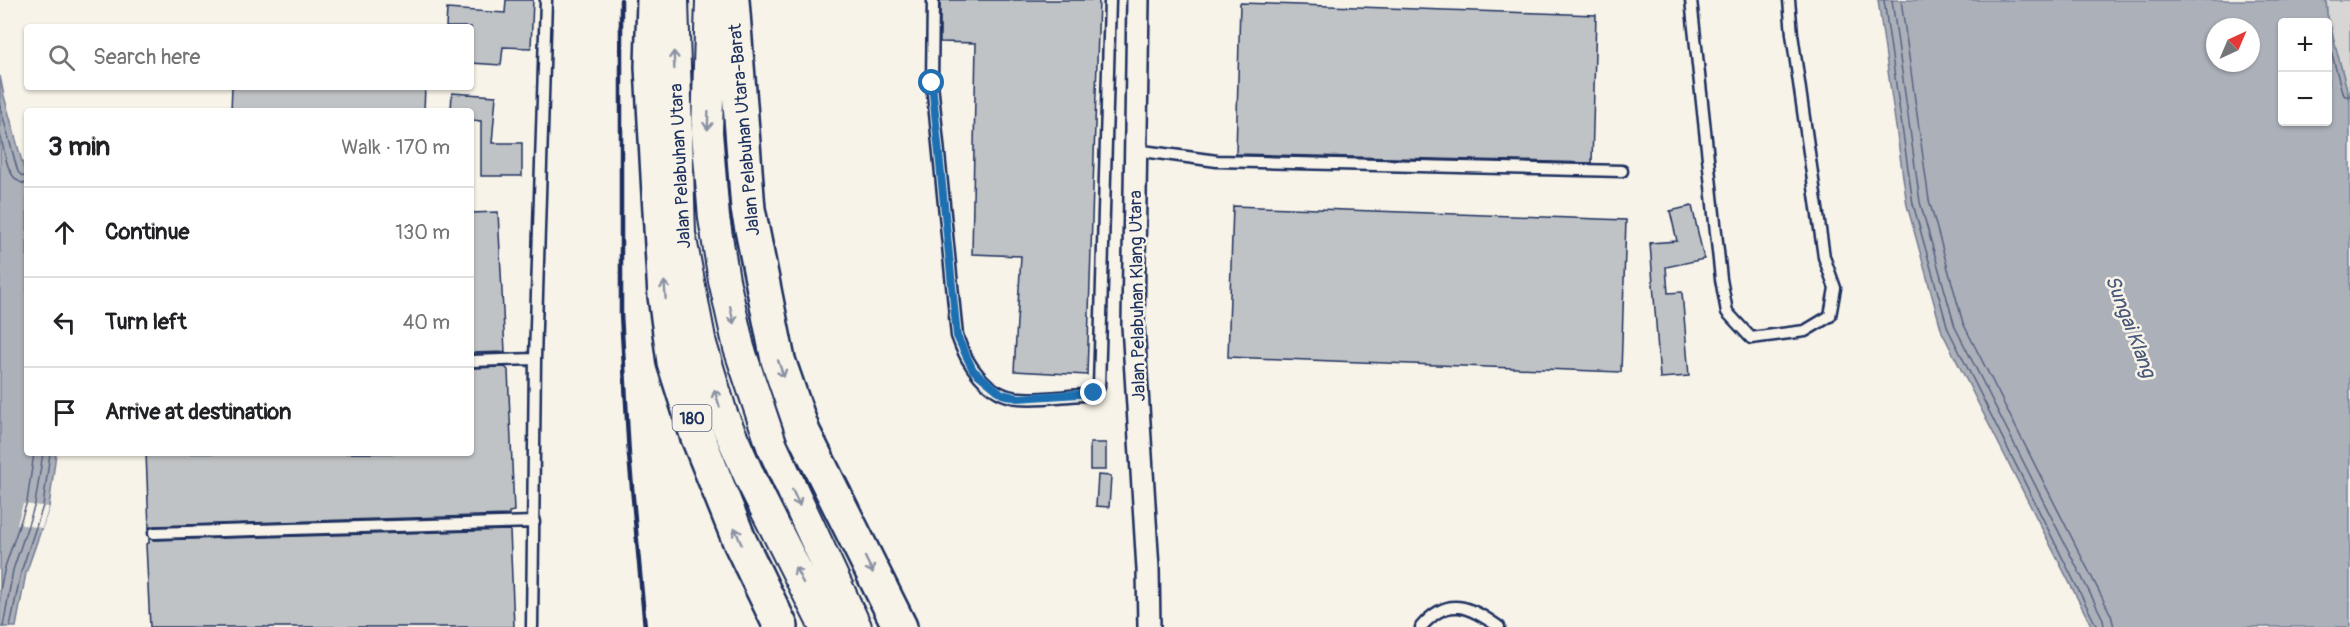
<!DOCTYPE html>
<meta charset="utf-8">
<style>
:root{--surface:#fff;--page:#f6f6f6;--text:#202124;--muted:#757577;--line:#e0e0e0}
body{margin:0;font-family:Pangolin,sans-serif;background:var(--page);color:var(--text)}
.controls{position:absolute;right:18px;top:18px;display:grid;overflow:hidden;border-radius:6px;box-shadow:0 2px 4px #0004}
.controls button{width:54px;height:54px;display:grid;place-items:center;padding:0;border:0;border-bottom:2px solid var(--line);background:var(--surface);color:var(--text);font:30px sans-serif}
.compass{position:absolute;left:2206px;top:18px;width:54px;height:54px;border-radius:50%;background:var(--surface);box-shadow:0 2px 4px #0004;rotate:44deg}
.stop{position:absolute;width:18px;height:18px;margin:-14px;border:4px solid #1f6fb2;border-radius:50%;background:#fff}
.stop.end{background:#1f6fb2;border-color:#fff;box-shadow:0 2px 6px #0008}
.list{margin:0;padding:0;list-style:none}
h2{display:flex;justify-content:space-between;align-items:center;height:78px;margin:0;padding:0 24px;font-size:26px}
h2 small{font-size:20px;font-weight:400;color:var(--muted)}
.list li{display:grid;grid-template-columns:39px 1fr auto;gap:18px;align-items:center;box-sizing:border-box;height:90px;padding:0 24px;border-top:2px solid var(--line)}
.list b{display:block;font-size:22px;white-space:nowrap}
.list em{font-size:20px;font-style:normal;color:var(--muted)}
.icon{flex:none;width:33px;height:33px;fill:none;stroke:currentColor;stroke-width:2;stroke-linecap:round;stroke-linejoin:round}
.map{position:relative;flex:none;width:2350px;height:627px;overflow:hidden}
.search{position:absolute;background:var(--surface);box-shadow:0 2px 4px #0004;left:24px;top:24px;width:450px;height:66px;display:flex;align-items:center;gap:15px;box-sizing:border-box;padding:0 21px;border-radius:6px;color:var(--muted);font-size:22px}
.panel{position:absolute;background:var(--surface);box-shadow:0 2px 4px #0004;left:24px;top:108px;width:450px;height:348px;border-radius:6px}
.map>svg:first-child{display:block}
.green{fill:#d7d6d4;stroke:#798299;stroke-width:1.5}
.water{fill:#acb0b9;stroke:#727c95;stroke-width:1.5;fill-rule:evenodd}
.pier{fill:#f7f3e8}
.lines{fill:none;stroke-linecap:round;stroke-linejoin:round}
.shore{stroke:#556382;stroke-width:1.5}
.building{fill:#c0c3c5;stroke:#1b2f5e;stroke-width:1.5}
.lane-casing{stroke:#1b2f5e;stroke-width:15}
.street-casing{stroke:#1b2f5e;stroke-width:26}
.secondary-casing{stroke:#1b2f5e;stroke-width:34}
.primary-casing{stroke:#1b2f5e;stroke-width:38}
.lane{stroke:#f7f3e8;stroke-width:10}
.street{stroke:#f7f3e8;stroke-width:21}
.secondary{stroke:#f7f3e8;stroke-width:30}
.primary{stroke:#f7f3e8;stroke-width:33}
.rail{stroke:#1b2f5e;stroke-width:4.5}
.oneway{stroke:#8991a3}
.route{stroke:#1f6fb2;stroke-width:8}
.labels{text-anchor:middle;stroke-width:5;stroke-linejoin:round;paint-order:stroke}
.shield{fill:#f7f3e8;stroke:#5d6a87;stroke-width:1.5}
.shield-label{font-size:16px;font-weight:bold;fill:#1b2f5e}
.street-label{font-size:18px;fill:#1b2f5e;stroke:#f7f3e8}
.water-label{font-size:20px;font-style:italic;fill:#465679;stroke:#f7f3e8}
</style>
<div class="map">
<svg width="2350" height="627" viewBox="0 0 2350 627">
<rect width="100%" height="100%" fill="#f7f3e8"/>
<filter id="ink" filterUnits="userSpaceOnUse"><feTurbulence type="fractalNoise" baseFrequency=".0167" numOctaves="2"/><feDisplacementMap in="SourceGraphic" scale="12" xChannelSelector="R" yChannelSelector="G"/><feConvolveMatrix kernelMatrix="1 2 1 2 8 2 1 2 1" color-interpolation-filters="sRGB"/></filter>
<g filter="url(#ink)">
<!-- green -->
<path class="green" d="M2326,0H2350V101L2327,14Z"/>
<!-- water -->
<path class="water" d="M1878,0H2326L2327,14L2350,101V627H2092L1942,332L1907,205ZM2282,22H2328V122H2282ZM2215,27H2251V63H2215Z
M0,76L4,96L27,180V453H56L49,507L26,573L16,627H0Z"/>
<!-- pier -->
<path class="pier" d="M23,504L49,507L42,528L17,524Z"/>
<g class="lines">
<!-- shore -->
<path class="shore" d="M1884,0L1913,204L1948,329L2097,627
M1892,0L1920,202L1955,327L2103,619L2104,627
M1901,0L1929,200L1963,323L2111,615L2114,627
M2328,39L2342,92L2345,96H2350
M0,106L18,172L22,176L27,177
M0,134C5,150 6,183 27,184
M0,590L5,567L27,502L34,453
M3,627L13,570L35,504L43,453
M10,627L21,572L43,506L50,453"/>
</g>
<!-- building -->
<path class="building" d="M506,0H533L531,48L503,47L501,65L471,63V27H446L447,9L505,13Z
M940,0H1099L1087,375L1014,371L1021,256L972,254L976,43L940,42Z
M1240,3L1596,15L1592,163L1236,154Z
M232,87H425L424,111H231Z
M452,93L496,96L492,143H522V176H481V121L471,120V111H451Z
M1233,206L1626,220L1621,372L1228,357Z
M1692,206L1704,259L1666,267L1668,293L1682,292L1689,376L1660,378L1650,243L1677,241L1670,211Z
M498,212L505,352L471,353V213Z
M505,367L508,370L514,511L509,512V515L154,526L149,528L146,453H471V368Z
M1090,443H1106V470H1090Z
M1098,475L1111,476L1109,507L1096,506Z
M510,530L514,627H150L146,544L149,543V538L154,540Z"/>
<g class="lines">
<defs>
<path id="lane" d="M933,0L932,83L957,336C966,363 987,396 1019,398C1040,400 1063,396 1084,395L1094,393L1099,387L1110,0
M1691,0L1721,279L1727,312L1751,338L1805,331L1830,316L1835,288L1824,257L1792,34L1789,0
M1135,150L1217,161L1622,171
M471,361L535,359
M154,533L534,522
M532,627L535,359L546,0
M1421,627C1448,595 1469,606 1499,627"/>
<path id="street" d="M1138,0L1133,325L1148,569L1149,627"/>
<path id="secondary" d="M673,0L680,234L701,344L722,414L751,480L825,627
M711,0L707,132L714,218L724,280L739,348L772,446L856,627"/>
<path id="primary" d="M654,0L652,67L659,194L665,296L674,362L697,435L740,542L781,627
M732,0L748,209L778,360L803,432L900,627"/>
</defs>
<!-- lane casing -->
<use href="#lane" class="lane-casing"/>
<!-- street casing -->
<use href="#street" class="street-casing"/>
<!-- secondary casing -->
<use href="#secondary" class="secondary-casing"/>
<!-- primary casing -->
<use href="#primary" class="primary-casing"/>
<!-- lane -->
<use href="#lane" class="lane"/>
<!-- street -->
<use href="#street" class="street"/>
<!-- secondary -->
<use href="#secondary" class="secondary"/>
<!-- primary -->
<use href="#primary" class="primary"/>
<!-- rail -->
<path class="rail" d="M621,0V314L629,455L645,627"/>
</g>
<!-- one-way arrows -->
<defs><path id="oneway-shaft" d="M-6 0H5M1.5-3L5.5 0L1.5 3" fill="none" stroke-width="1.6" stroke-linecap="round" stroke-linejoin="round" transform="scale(1.5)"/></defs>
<g class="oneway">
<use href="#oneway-shaft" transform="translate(674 60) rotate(-92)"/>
<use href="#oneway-shaft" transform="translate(708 121) rotate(92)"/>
<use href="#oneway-shaft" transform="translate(665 290) rotate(-94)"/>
<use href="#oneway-shaft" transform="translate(732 315) rotate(78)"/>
<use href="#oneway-shaft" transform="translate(781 369) rotate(71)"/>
<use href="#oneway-shaft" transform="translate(717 398) rotate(-107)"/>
<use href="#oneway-shaft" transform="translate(796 498) rotate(65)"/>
<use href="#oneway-shaft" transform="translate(738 536) rotate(-112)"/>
<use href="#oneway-shaft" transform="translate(869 565) rotate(64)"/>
<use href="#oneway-shaft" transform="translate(799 575) rotate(-117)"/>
</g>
</g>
<g class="lines" filter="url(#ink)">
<!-- route -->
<path class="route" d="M932,83L957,336L973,370L1002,394L1018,398L1094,393"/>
</g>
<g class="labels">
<!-- shield labels -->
<rect class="shield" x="672.5" y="405" width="39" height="26" rx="4.5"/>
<g class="shield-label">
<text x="692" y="424">180</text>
</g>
<!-- street labels -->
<g class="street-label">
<text transform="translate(744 130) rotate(-95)" y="6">Jalan Pelabuhan Utara-Barat</text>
<text transform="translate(680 166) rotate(-93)" y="6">Jalan Pelabuhan Utara</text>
<text transform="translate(1137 296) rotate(-91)" y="6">Jalan Pelabuhan Klang Utara</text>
</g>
<!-- water labels -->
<g class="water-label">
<text transform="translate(2131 326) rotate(69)" y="7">Sungai Klang</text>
</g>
</g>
</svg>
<div class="controls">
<button>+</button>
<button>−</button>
</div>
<svg class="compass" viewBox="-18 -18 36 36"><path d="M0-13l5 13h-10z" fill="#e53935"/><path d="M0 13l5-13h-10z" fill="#757577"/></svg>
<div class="stop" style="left:932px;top:83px"></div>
<div class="stop end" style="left:1094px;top:393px"></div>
<div class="search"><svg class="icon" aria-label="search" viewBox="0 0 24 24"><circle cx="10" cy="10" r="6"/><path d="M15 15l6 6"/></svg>Search here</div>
<section class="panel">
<h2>3 min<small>Walk · 170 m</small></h2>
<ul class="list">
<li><svg class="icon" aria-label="ahead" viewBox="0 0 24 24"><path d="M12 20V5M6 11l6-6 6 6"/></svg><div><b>Continue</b></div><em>130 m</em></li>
<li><svg class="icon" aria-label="left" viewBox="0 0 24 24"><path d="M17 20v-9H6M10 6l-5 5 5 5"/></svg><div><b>Turn left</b></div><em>40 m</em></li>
<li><svg class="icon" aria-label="arrive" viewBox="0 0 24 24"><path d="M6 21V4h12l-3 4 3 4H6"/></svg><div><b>Arrive at destination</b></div></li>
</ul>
</section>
</div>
